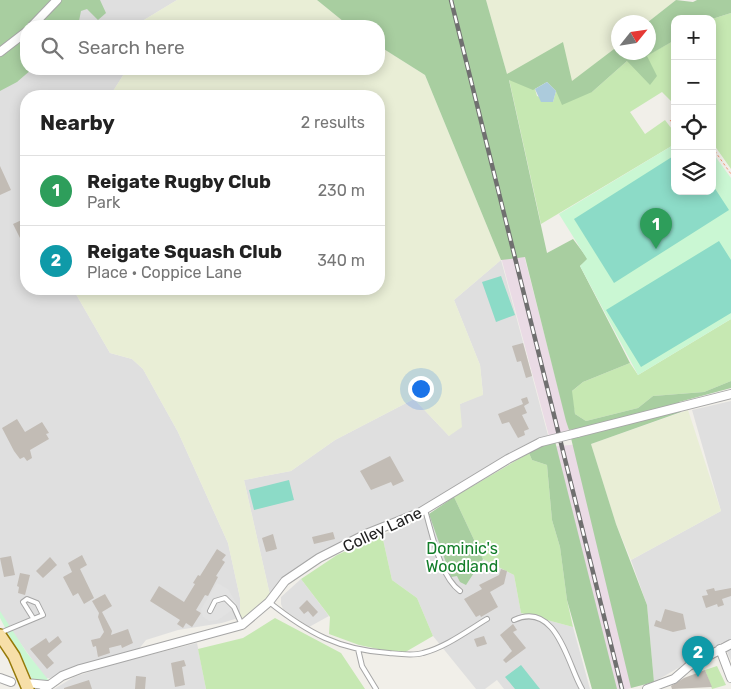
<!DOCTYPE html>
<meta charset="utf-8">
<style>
:root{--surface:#fff;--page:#f2f2f2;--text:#222;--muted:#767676;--line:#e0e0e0;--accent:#0b8043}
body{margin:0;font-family:Rubik,sans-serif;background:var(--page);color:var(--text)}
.controls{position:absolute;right:15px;top:15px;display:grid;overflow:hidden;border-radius:10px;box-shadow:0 2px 12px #0003}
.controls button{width:45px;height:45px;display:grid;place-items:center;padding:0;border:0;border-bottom:1px solid var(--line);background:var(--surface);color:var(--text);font:25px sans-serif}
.compass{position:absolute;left:611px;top:15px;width:45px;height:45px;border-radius:50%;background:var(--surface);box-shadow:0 2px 12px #0003;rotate:60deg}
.you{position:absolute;left:420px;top:388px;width:18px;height:18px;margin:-12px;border:4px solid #fff;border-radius:50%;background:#1a73e8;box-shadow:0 0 0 8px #1a73e833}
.badge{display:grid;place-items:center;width:32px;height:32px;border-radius:50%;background:var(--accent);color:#fff;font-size:16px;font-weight:700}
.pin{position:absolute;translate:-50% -41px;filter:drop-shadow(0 1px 2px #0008)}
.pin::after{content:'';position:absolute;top:26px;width:18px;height:15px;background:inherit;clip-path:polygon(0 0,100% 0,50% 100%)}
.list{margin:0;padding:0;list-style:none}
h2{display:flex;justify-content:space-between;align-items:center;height:65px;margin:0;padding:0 20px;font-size:21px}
h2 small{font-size:16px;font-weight:400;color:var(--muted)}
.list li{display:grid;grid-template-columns:32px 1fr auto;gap:15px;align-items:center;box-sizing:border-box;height:70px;padding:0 20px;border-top:1px solid var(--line)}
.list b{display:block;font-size:19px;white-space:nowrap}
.list p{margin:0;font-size:16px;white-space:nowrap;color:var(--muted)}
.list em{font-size:16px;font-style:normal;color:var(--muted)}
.icon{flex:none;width:28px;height:28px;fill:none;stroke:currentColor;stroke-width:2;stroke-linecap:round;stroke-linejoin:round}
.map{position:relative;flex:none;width:731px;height:689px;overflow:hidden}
.search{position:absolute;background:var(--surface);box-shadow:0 2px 12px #0003;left:20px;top:20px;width:365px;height:55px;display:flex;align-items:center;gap:12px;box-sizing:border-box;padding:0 18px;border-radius:20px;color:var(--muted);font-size:19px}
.panel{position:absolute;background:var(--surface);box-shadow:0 2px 12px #0003;left:20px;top:90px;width:365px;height:205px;border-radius:20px}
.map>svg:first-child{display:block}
.residential{fill:#dfdfdf}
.industrial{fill:#eadbe5}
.farmland{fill:#e9eed6}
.grass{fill:#c6e8b2}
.forest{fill:#a8cea0}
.park{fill:#caf7d3}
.pitch{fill:#8cdbc7}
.parking{fill:#e2e2e2}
.water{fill:#accbdc}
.building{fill:#c2bcb5}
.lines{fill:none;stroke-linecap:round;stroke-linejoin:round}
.service-casing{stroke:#a6a6a6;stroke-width:6}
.minor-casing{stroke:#a6a6a6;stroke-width:10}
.primary-casing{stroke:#967a09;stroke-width:14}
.path{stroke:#f39578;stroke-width:1;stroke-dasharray:2.5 2.5;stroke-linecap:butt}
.service{stroke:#fff;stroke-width:4}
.minor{stroke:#fff;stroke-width:8}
.primary{stroke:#f7dfa8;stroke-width:11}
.rail-casing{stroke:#707070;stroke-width:4.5}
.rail{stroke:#fff;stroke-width:2.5;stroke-dasharray:8;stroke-linecap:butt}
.minor-bridge-casing{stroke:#a6a6a6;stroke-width:10;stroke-linecap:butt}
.minor-bridge{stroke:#fff;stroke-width:8}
.labels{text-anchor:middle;stroke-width:4;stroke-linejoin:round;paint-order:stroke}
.street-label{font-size:16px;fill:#222;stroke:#fff}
.park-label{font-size:16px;fill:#127d29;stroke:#fff}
</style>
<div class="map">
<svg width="731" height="689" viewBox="0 0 731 689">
<rect width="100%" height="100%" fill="#f1efe9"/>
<!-- residential -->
<path class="residential" d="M0,0H177L134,26H26V69H127L110,96H26V289H73L110,353L132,359L143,369L178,432L228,543L240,598V621L235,619L222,623L178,630L146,640L138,650L50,678H45L0,614Z
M501,260L549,439L441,498L390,521L301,566L286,576L270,595L244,480L291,471L335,440L414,399L449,436L460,404L483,394L480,365L454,300Z
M731,401V661L723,642L654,682L647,605L631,560L721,511L692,410Z
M454,497L483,559L514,575L521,613L573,627L590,689H504L497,680L485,689H476L433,636L417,598L392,580L382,535L422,519Z
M301,579L329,616L309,627L283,609L281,604V597Z
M197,643L206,689H54L74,677L110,665Z"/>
<!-- industrial -->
<path class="industrial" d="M432,0H486L525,259L569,430L549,436Z
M580,444L652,682L627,689H592L550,447Z"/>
<!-- farmland -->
<path class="farmland" d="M177,0H317L349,26H134Z
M486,0H676L648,22H618V46L572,82L507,74Z
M379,46L425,75L501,260L454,300L480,365L483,395L460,404L462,427L449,436L414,399L335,440L291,471L244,480L270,595L240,621V598L228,543L178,432L143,369L132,359L110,353L73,289H379V96H110L127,69H379Z
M688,410L721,511L631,560L616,524L591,444Z"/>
<!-- grass -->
<path class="grass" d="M731,13V169L712,142V19Z
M675,40V105L662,92L630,112L645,134L665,120L675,133V144L541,224L509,79L535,89L537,96L553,102L556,91L592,92L627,61L646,56Z
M731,319V381L704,392L653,396L638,408L586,421L575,414L571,392L583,382L630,363L638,375Z
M529,453L532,460L547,465L552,520L560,547L567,600L573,627L521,613L514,575L483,559L454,497Z
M382,535L392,580L417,598L433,636L402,654L359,645L329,634L330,617L301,579L337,555Z
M275,618L341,653L365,689H206L198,649L243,638Z
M717,666L726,685L712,689L705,670Z"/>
<!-- forest -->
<path class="forest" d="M0,0H56L30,26H26V30L0,50Z
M61,0H100L106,13L98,20L87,9L81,11L78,26H35Z
M317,0H486L507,74L563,42L572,81L618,46V52H648V22L676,0L693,2L697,0H731V13L712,19H675V40L647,56L657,76L650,85L627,61L592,92L562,105L556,91L547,82L533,90L509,80L547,253L573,239L588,259L580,266L630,363L583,382L572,391L575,414L586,421L638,408L653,396L704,392L731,381V388L679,402L681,412L591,444L616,524L647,605L654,682L631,688L571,438L581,435L579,428L569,430L566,421L525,257L501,260L425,75L379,46V26H349Z
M26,36V69H32L17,82L0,91V54Z
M555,441L617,689H592L567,600L560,547L552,520L547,465L532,460L529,453L542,445Z
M454,497L483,559L466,585L460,582L457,576L451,577L429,514Z"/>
<!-- park -->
<path class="park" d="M675,144V191H712V152L731,178V319L638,375L580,266L587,259L559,214Z
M0,611L27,653L54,687L51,689L46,681H33L32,679L0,618Z"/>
<!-- pitch -->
<path class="pitch" d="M675,155V191H712V184L729,210L614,283L574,219Z
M719,241L731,260V313L641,367L606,310Z
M501,276L515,315L496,322L482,282Z
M289,480L294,500L254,510L249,490Z
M521,665L540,689H515L505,677Z"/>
<!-- parking -->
<path class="parking" d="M217,583L228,589L238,606L218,620L209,621L203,617L201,609Z"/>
<!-- water -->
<path class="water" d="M547,82L556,91L553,102H541L535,89Z"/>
<!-- building -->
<path class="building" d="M0,166L11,190L0,195Z
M26,218V250L13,224Z
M523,343L532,376L526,378L521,361L517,362L512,346Z
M527,397L529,403L524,406L527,413L522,415L529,429L524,431L525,435L518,438L509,422L502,424L498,414L523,404L521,399Z
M17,419L25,432L42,422L49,433L46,434L49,439L30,450L32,458L27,461L24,457L20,459L14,451L2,428Z
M390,456L404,481L393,486L391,482L371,490L360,471Z
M333,532L335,539L314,544L312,537Z
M273,534L277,549L266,552L262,538Z
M217,549L226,555L222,560L225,562L216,576L218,577L208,596L205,595L196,610L201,613L192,627L186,623L183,628L177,624L180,620L150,601L159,586L184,602L195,584L193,583L198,575L200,576Z
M82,555L87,565L80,569L94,598L84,604L78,593L73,596L63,577L72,572L68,563Z
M11,556L15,575L4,577L0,558Z
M50,557L57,565L43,578L36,571Z
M501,569L507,571L504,584L490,592L498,607L481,617L480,615L476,617L464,599L482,589L479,585L499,575Z
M20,573L30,575L25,595L18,593L19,587L17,586Z
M714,588L715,591L731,588V596L722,599L724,605L718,607L717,604L706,608L702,596L708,595L706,590Z
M105,594L112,606L102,612L112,631L111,635L128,629L133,643L122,648L121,645L109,648L110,653L98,657L96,646L93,647L91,640L100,638L104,632L98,617L99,613L92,601Z
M307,600L318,612L313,617L308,611L304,614L299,608Z
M665,609L683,614L686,629L673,632L654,626L656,620L661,622Z
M513,624L517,630L513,632L526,648L506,663L503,660L512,651L500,635Z
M58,636L62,642L47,655L54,663L47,669L30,649L46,638L49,643Z
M484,636L487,644L477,647L474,639Z
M184,660L186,666L182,667L185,685L175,687L171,663Z
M705,670L712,687L672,689L671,686L684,678Z
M136,676L146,677L145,689H135Z
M89,680L92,689H64V688Z"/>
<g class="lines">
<defs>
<path id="service" d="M425,510C432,533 440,577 460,591
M269,602C308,633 339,650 389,653C399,654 413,656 423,653C446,647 467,631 487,619
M210,611L215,601L225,598L234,607L242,625
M514,620C557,600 568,666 582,689
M0,633L43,615L37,603L27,599L23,602L33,618
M358,649L362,666L376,689"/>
<path id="minor" d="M32,26L57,0
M0,52L26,32
M577,433L731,394
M720,649L731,678
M0,678L11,682
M26,683L47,685
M44,689L62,676L80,669L242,625L269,602L285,581L319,558L366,534L419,513L508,459L541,442
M647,689L674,679L689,666L731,644"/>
<path id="primary" d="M0,635L14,656L28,689"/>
</defs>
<!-- service casing -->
<use href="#service" class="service-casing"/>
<!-- minor casing -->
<use href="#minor" class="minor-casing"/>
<!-- primary casing -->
<use href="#primary" class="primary-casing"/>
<!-- path -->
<path class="path" d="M670,120L675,126
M712,147L731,174"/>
<!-- service -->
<use href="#service" class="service"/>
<!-- minor -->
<use href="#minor" class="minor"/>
<!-- primary -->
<use href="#primary" class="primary"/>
<defs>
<path id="rail" d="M451,0L622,689"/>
</defs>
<!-- rail casing -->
<use href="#rail" class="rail-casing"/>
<!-- rail -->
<use href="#rail" class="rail"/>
<defs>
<path id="minor-bridge" d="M541,442L577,433"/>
</defs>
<!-- minor-bridge casing -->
<use href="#minor-bridge" class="minor-bridge-casing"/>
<!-- minor-bridge -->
<use href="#minor-bridge" class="minor-bridge"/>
</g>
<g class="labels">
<!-- street labels -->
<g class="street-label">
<text transform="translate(382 529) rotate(-25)" y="6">Colley Lane</text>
</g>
<!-- park labels -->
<g class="park-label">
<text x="462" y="554">Dominic's<tspan x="462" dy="18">Woodland</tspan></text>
</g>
</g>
</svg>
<div class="controls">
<button>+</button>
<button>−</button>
<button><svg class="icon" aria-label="locate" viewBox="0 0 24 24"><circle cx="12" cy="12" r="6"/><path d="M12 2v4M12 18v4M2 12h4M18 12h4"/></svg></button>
<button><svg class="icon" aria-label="layers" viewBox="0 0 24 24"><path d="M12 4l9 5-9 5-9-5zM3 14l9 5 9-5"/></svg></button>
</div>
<svg class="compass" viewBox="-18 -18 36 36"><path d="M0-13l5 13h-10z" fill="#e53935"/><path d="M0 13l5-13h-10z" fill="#767676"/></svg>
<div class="you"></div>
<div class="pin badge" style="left:656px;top:249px;background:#2e9e5b">1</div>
<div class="pin badge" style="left:698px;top:677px;background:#0f9aa8">2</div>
<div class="search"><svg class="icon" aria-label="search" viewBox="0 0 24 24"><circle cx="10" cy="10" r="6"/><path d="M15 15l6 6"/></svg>Search here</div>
<section class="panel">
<h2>Nearby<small>2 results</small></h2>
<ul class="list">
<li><span class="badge" style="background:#2e9e5b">1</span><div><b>Reigate Rugby Club</b><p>Park</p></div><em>230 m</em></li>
<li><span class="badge" style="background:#0f9aa8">2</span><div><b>Reigate Squash Club</b><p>Place · Coppice Lane</p></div><em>340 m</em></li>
</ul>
</section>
</div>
